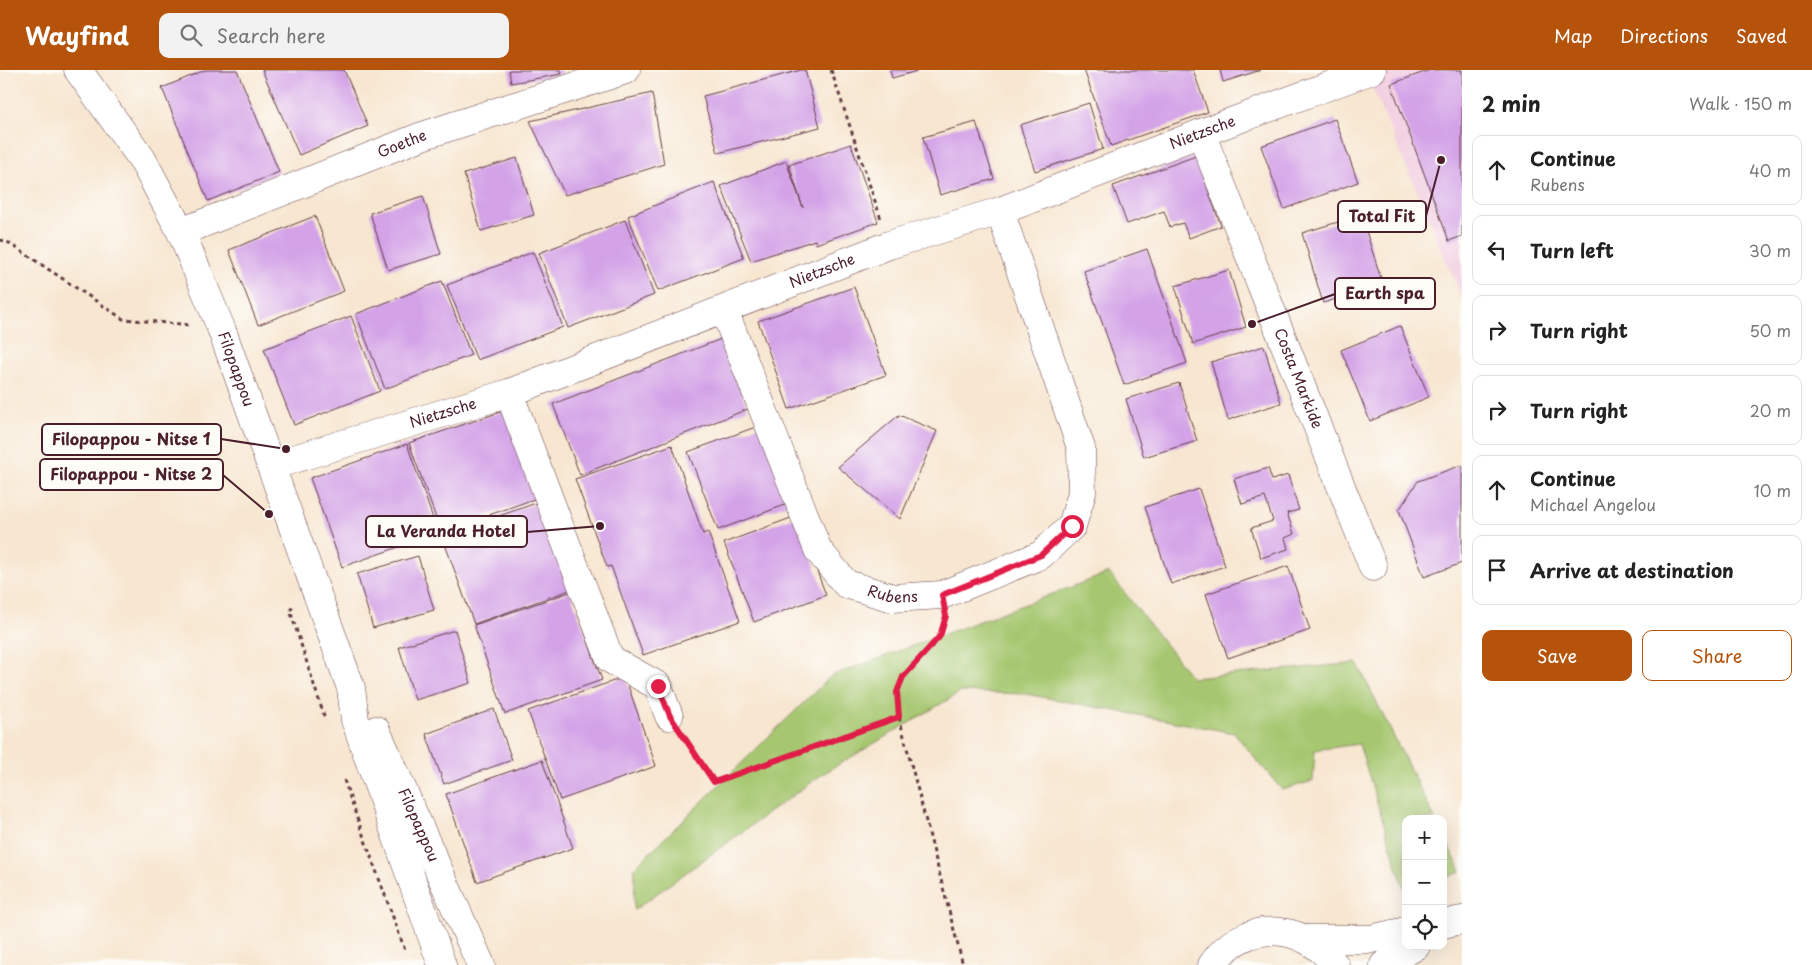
<!DOCTYPE html>
<meta charset="utf-8">
<style>
:root{--surface:#fff;--page:#f2f2f2;--text:#222;--muted:#767676;--line:#e0e0e0;--accent:#b45309}
body{margin:0;font-family:"Playpen Sans",sans-serif;background:var(--page);color:var(--text)}
.controls{position:absolute;right:15px;bottom:15px;display:grid;overflow:hidden;border-radius:10px;box-shadow:0 5px 20px #0002}
.controls button{width:45px;height:45px;display:grid;place-items:center;padding:0;border:0;border-bottom:1px solid var(--line);background:var(--surface);color:var(--text);font:25px sans-serif}
.stop{position:absolute;width:15px;height:15px;margin:-11px;border:4px solid #e11d48;border-radius:50%;background:#fff}
.stop.end{background:#e11d48;border-color:#fff;box-shadow:0 1px 5px #0008}
.list{margin:0;padding:0;list-style:none}
h2{display:flex;justify-content:space-between;align-items:center;height:65px;margin:0;padding:0 20px;font-size:21px}
h2 small{font-size:16px;font-weight:400;color:var(--muted)}
.list li{display:grid;grid-template-columns:32px 1fr auto;gap:15px;align-items:center;box-sizing:border-box;height:70px;margin:0 10px 10px;padding:0 10px;border:1px solid var(--line);border-radius:10px}
.list b{display:block;font-size:19px;white-space:nowrap}
.list p{margin:0;font-size:16px;white-space:nowrap;color:var(--muted)}
.list em{font-size:16px;font-style:normal;color:var(--muted)}
.actions{display:flex;gap:10px;padding:15px 20px}
.actions a{flex:1;padding:11px 0;border:1px solid var(--accent);border-radius:10px;text-align:center;font-size:18px;color:var(--accent)}
.actions .main{background:var(--accent);color:#fff}
.icon{flex:none;width:28px;height:28px;fill:none;stroke:currentColor;stroke-width:2;stroke-linecap:round;stroke-linejoin:round}
.map{position:relative;flex:none;width:1462px;height:895px;overflow:hidden}
header{display:flex;align-items:center;gap:30px;box-sizing:border-box;height:70px;padding:0 25px;background:var(--accent);color:#fff}
header strong{font-size:24px}
nav{display:flex;gap:28px;margin-inline-start:auto;font-size:18px}
.search{width:350px;height:45px;background:var(--page);display:flex;align-items:center;gap:12px;box-sizing:border-box;padding:0 18px;border-radius:10px;color:var(--muted);font-size:19px}
main{display:flex}
aside{flex:1;background:var(--surface)}
.map>svg:first-child{display:block}
.built{fill:#f2cfe1}
.green{fill:#a6c770;stroke:#78734e}
.building{fill:#d3a2e7}
.lines{fill:none;stroke-linecap:round;stroke-linejoin:round}
.minor-casing{stroke:#643d44;stroke-width:29}
.path{stroke:#643d44;stroke-width:3;stroke-dasharray:4 4;stroke-linecap:butt}
.minor{stroke:#fff;stroke-width:28}
.route{stroke:#e11d48;stroke-width:6}
.labels{text-anchor:middle;stroke-width:4;stroke-linejoin:round;paint-order:stroke}
.street-label{font-size:15px;fill:#4a1f2b;stroke:#fdfcf7}
.leader{fill:none;stroke:#4a1f2b;stroke-width:2}
.callout-dot{fill:#4a1f2b;stroke:#fdfcf7;stroke-width:2}
.callout{fill:#fdfcf7;stroke:#4a1f2b;stroke-width:2}
.callout-label{font-size:16px;text-anchor:middle;font-weight:bold;fill:#4a1f2b}
</style>
<header>
<strong>Wayfind</strong>
<div class="search"><svg class="icon" aria-label="search" viewBox="0 0 24 24"><circle cx="10" cy="10" r="6"/><path d="M15 15l6 6"/></svg>Search here</div>
<nav><a>Map</a><a>Directions</a><a>Saved</a></nav>
</header>
<main>
<div class="map">
<svg width="1462" height="895" viewBox="0 0 1462 895">
<rect width="100%" height="100%" fill="#fdfcf7"/>
<filter id="ink" filterUnits="userSpaceOnUse"><feTurbulence type="fractalNoise" baseFrequency=".02" numOctaves="2"/><feDisplacementMap in="SourceGraphic" scale="10" xChannelSelector="R" yChannelSelector="G"/><feConvolveMatrix kernelMatrix="1 2 1 2 8 2 1 2 1" color-interpolation-filters="sRGB"/></filter>
<filter id="wash" filterUnits="userSpaceOnUse"><feTurbulence type="fractalNoise" baseFrequency=".0096" numOctaves="4" result="noise"/><feDisplacementMap in="SourceGraphic" scale="20" xChannelSelector="R" yChannelSelector="G"/><feGaussianBlur stdDeviation="1.12" result="paint"/><feColorMatrix in="noise" values="0 0 0 0 0 0 0 0 0 0 0 0 0 0 0 0 0 1.4 0 .05"/><feComposite in="paint" operator="in"/></filter>
<g filter="url(#wash)">
<rect width="100%" height="100%" fill="#f7e6d0"/>
<!-- built -->
<path class="built" d="M1372,0H1462V228L1366,2Z"/>
<!-- green -->
<path class="green" d="M1109,503L1192,608L1357,593L1435,749H1406V825L1359,674L1315,680L1313,711L1282,720L1234,663L1026,624L961,622L821,705L634,840L635,797L831,606Z
M1443,765L1461,801L1443,810Z"/>
<g id="blocks">
<!-- building -->
<path class="building" d="M205,0H237L279,102L208,131L162,18Z
M262,0H344L368,56L299,85Z
M509,0H561L562,4L511,13Z
M801,0H805L820,57L718,83L703,26Z
M890,0H917V1L892,8Z
M1084,0H1193L1208,42L1111,76Z
M1220,0H1261L1223,12Z
M1430,0H1462V166L1449,171L1391,14Z
M652,23L664,94L565,125L530,51Z
M1089,33L1103,79L1035,101L1020,55Z
M1335,49L1358,112L1284,139L1261,76Z
M976,52L994,109L940,125L923,67Z
M851,74L878,152L816,174L815,170L751,191L721,116L786,91L803,138L789,95Z
M1196,86L1221,156L1189,168L1183,153L1170,157L1164,141L1127,154L1113,116Z
M517,88L534,145L481,161L464,104Z
M714,112L744,188L658,221L628,146Z
M423,126L441,184L388,200L370,143Z
M1361,145L1383,215L1323,233L1302,163Z
M315,146L344,221L258,255L229,180Z
M625,150L654,225L568,258L539,183Z
M1147,179L1187,293L1124,315L1084,201Z
M533,182L563,257L477,290L447,215Z
M1229,200L1246,257L1193,274L1175,216Z
M442,211L471,285L385,319L356,244Z
M854,217L886,305L789,339L758,251Z
M351,246L380,321L294,355L264,279Z
M1400,256L1429,327L1370,351L1341,280Z
M721,269L748,339L580,405L553,334Z
M1264,276L1281,333L1228,350L1211,292Z
M1179,313L1197,371L1144,387L1126,329Z
M506,340L537,428L441,462L409,373Z
M899,345L937,361L900,449L838,397Z
M761,355L790,433L718,460L688,382Z
M407,374L438,463L342,497L310,408Z
M672,375L703,464L708,462L740,551L643,585L611,496L607,497L575,409Z
M1462,395V493L1424,507L1399,440L1418,411Z
M1268,398L1272,410L1288,405L1299,440L1287,443L1294,464L1285,468L1288,479L1261,488L1251,458L1273,451L1265,427L1242,434L1234,409Z
M1199,419L1225,496L1171,514L1145,437Z
M539,432L570,520L474,554L442,466Z
M796,446L826,525L754,552L724,473Z
M418,486L434,540L373,558L357,504Z
M1288,496L1310,560L1228,588L1206,524Z
M570,522L602,610L505,644L474,555Z
M455,560L471,613L415,630L399,577Z
M625,607L656,696L560,730L528,641Z
M494,639L512,690L444,714L426,664Z
M542,690L573,778L477,812L446,724Z"/>
</g>
</g>
<g filter="url(#ink)">
<use href="#blocks" fill-opacity="0" stroke="#643d44" stroke-width="1"/>
<g class="lines">
<defs>
<g id="minor">
<path id="s1" d="M78,0L142,89L181,162L221,258L351,618L355,650L442,895"/>
<path id="s2" d="M1201,63L1373,497"/>
<path id="s3" d="M181,162L422,66L626,0"/>
<path id="s4" d="M724,240L818,480L846,514L893,528L942,525L1041,485L1072,456L1082,423L1081,378L1000,141"/>
<path d="M509,323L610,589L658,616L669,646"/>
<path id="s5" d="M271,396L509,323L889,175L1000,141L1201,63L1372,0"/>
<path id="s6" d="M376,660L481,895"/>
<path d="M1443,854L1462,850"/>
<path d="M1307,869H1371L1406,861"/>
<path d="M1212,895C1242,849 1303,851 1335,895"/>
<path d="M1384,895L1416,876"/>
</g>
</defs>
<!-- minor casing -->
<use href="#minor" class="minor-casing"/>
<!-- path -->
<path class="path" d="M831,0L881,149
M0,170L6,171L123,249L190,255
M293,537L290,540L325,649
M944,552L941,566L903,607L897,622L899,647L963,895
M684,667L714,712L899,647
M344,710L357,748L406,883"/>
<!-- minor -->
<use href="#minor" class="minor"/>
</g>
</g>
<g class="lines" filter="url(#ink)">
<!-- route -->
<path class="route" d="M658,616L670,646L714,712L899,647L897,622L903,607L940,566L946,546L942,525L1041,485L1072,456"/>
</g>
<g class="labels">
<!-- street labels -->
<g class="street-label">
<text dy="5" stroke="none"><textPath href="#s5" startOffset="990">Nietzsche</textPath></text>
<text dy="5" stroke="none"><textPath href="#s3" startOffset="238">Goethe</textPath></text>
<text dy="5" stroke="none"><textPath href="#s5" startOffset="585">Nietzsche</textPath></text>
<text dy="5" stroke="none"><textPath href="#s1" startOffset="340">Filopappou</textPath></text>
<text dy="5" stroke="none"><textPath href="#s2" startOffset="264">Costa Markide</textPath></text>
<text dy="5" stroke="none"><textPath href="#s5" startOffset="180">Nietzsche</textPath></text>
<text dy="5" stroke="none"><textPath href="#s4" startOffset="350">Rubens</textPath></text>
<text dy="5" stroke="none"><textPath href="#s6" startOffset="104">Filopappou</textPath></text>
</g>
</g>
<!-- callouts -->
<path class="leader" d="M1441 90L1426 146M1252 254L1335 224M286 379L221 369M269 444L223 405M600 456L527 462"/>
<g class="callout-dot">
<circle cx="1441" cy="90" r="5"/>
<circle cx="1252" cy="254" r="5"/>
<circle cx="286" cy="379" r="5"/>
<circle cx="269" cy="444" r="5"/>
<circle cx="600" cy="456" r="5"/>
</g>
<g class="callout">
<rect x="1338" y="131" width="88" height="31" rx="5"/>
<rect x="1335" y="208" width="100" height="31" rx="5"/>
<rect x="42" y="354" width="179" height="31" rx="5"/>
<rect x="40" y="389" width="183" height="31" rx="5"/>
<rect x="366" y="446" width="161" height="31" rx="5"/>
</g>
<g class="callout-label">
<text x="1382" y="152">Total Fit</text>
<text x="1385" y="229">Earth spa</text>
<text x="131" y="375">Filopappou - Nitse 1</text>
<text x="131" y="410">Filopappou - Nitse 2</text>
<text x="446" y="467">La Veranda Hotel</text>
</g>
</svg>
<div class="controls">
<button>+</button>
<button>−</button>
<button><svg class="icon" aria-label="locate" viewBox="0 0 24 24"><circle cx="12" cy="12" r="6"/><path d="M12 2v4M12 18v4M2 12h4M18 12h4"/></svg></button>
</div>
<div class="stop" style="left:1072px;top:456px"></div>
<div class="stop end" style="left:658px;top:616px"></div>
</div>
<aside>
<h2>2 min<small>Walk · 150 m</small></h2>
<ul class="list">
<li><svg class="icon" aria-label="ahead" viewBox="0 0 24 24"><path d="M12 20V5M6 11l6-6 6 6"/></svg><div><b>Continue</b><p>Rubens</p></div><em>40 m</em></li>
<li><svg class="icon" aria-label="left" viewBox="0 0 24 24"><path d="M17 20v-9H6M10 6l-5 5 5 5"/></svg><div><b>Turn left</b></div><em>30 m</em></li>
<li><svg class="icon" aria-label="right" viewBox="0 0 24 24"><path d="M7 20v-9h11M14 6l5 5-5 5"/></svg><div><b>Turn right</b></div><em>50 m</em></li>
<li><svg class="icon" aria-label="right" viewBox="0 0 24 24"><path d="M7 20v-9h11M14 6l5 5-5 5"/></svg><div><b>Turn right</b></div><em>20 m</em></li>
<li><svg class="icon" aria-label="ahead" viewBox="0 0 24 24"><path d="M12 20V5M6 11l6-6 6 6"/></svg><div><b>Continue</b><p>Michael Angelou</p></div><em>10 m</em></li>
<li><svg class="icon" aria-label="arrive" viewBox="0 0 24 24"><path d="M6 21V4h12l-3 4 3 4H6"/></svg><div><b>Arrive at destination</b></div></li>
</ul>
<div class="actions"><a class="main">Save</a><a>Share</a></div>
</aside>
</main>
